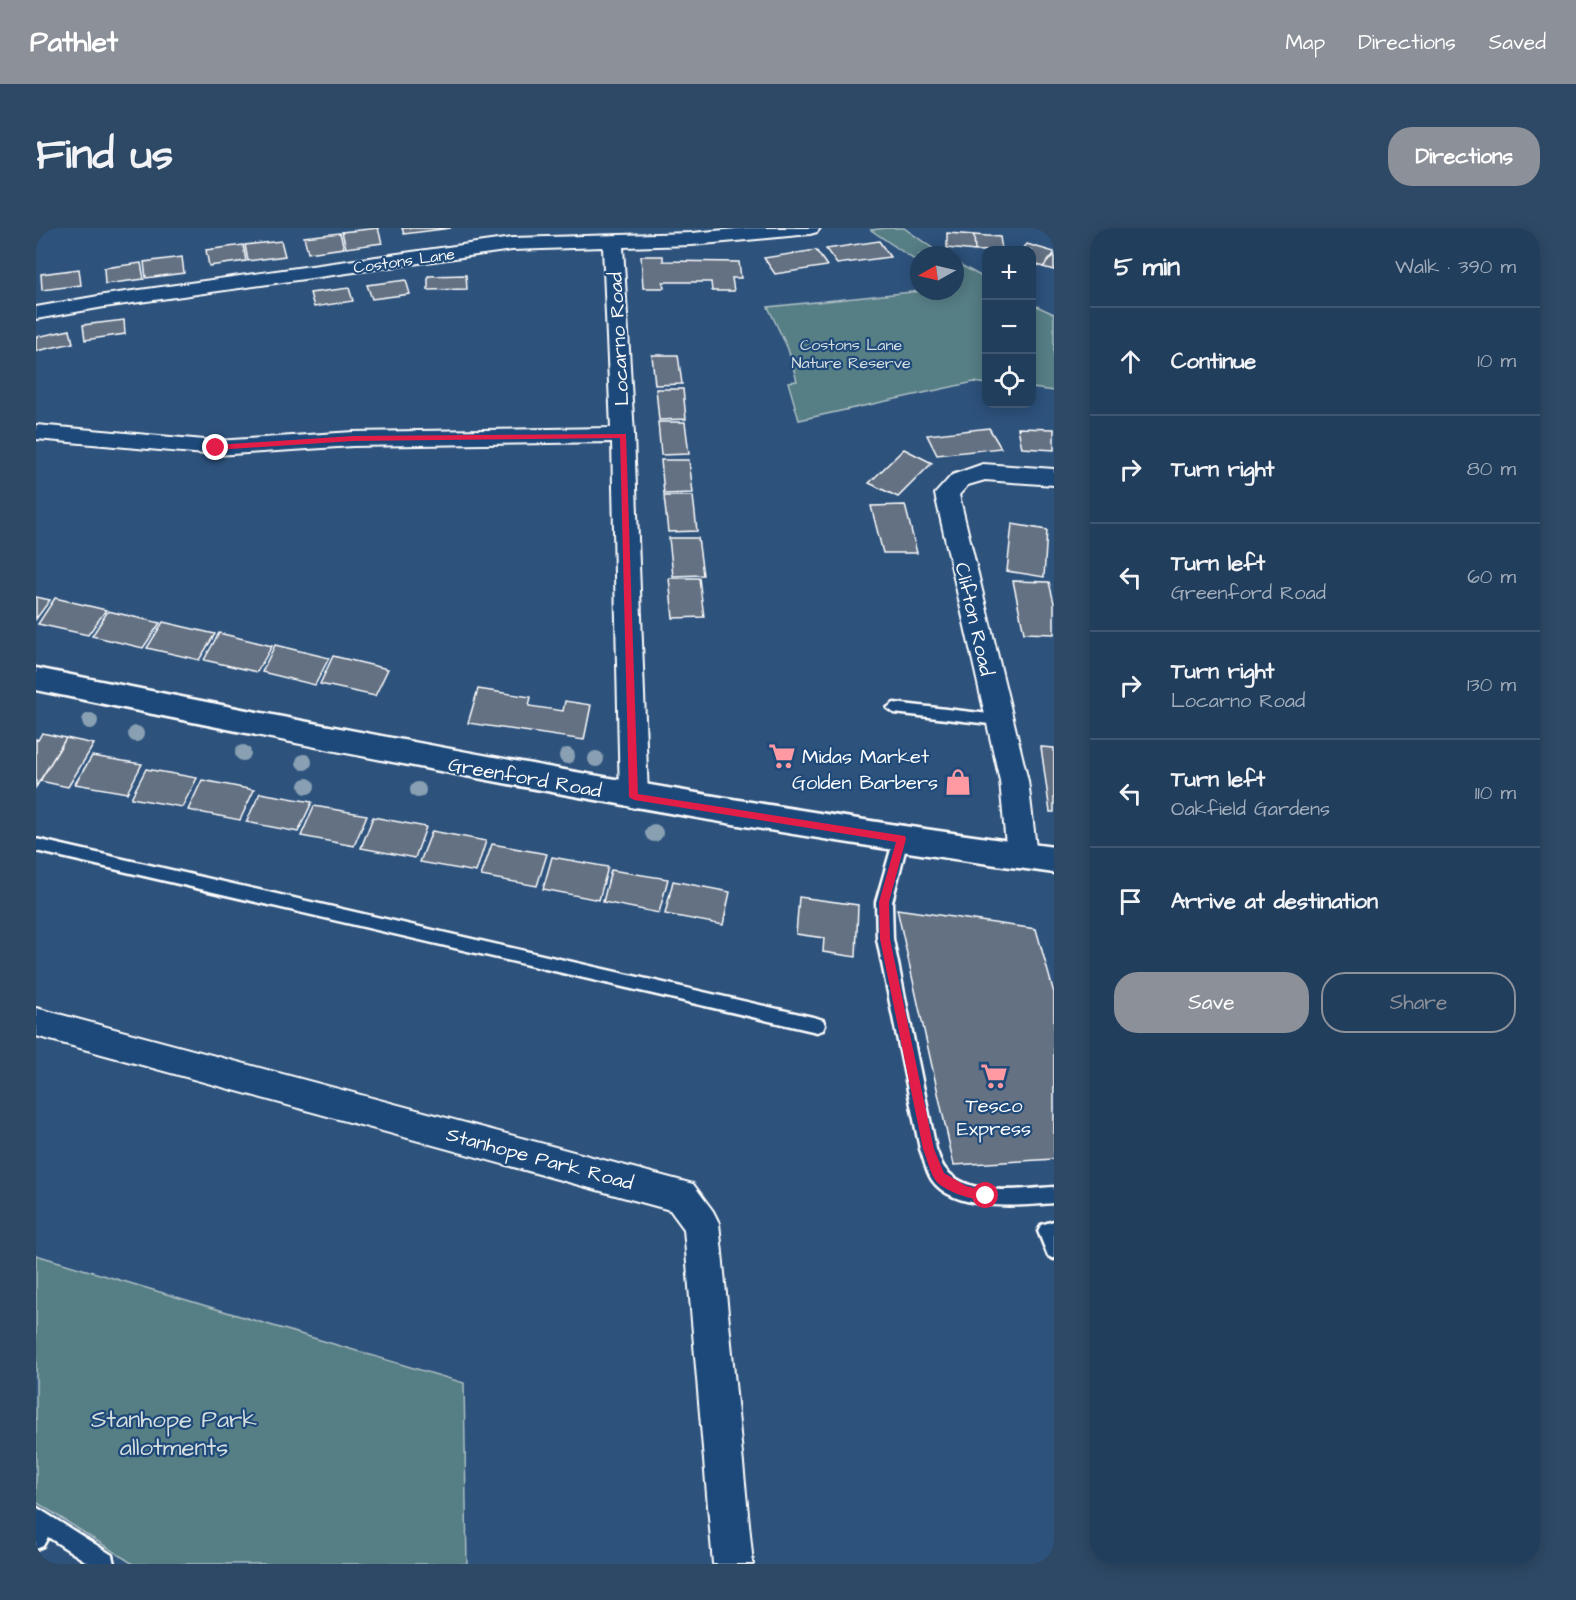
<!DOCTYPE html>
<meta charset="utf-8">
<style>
:root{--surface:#223e5d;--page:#2e4966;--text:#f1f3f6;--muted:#a2aebc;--line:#3f5772;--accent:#8c9099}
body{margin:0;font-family:"Architects Daughter",sans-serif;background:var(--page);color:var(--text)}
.controls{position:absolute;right:18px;top:18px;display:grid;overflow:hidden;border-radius:12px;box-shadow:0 3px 15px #0003}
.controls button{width:54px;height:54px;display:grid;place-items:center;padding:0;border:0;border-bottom:2px solid var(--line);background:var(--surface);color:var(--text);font:30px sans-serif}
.compass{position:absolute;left:874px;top:18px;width:54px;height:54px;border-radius:50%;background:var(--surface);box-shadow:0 3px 15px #0003;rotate:262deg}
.stop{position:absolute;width:18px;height:18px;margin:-14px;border:4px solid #e11d48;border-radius:50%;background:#fff}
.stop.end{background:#e11d48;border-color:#fff;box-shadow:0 2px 6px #0008}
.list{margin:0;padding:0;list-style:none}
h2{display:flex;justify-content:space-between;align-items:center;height:78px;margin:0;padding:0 24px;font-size:26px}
h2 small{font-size:20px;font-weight:400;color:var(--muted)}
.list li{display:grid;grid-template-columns:39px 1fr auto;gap:18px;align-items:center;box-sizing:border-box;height:108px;padding:0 24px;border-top:2px solid var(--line)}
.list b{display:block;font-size:22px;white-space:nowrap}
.list p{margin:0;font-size:20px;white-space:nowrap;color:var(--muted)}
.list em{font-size:20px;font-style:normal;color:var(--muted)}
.actions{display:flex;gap:12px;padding:18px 24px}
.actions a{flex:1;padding:14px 0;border:2px solid var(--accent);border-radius:24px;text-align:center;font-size:21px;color:var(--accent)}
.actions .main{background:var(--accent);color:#fff}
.icon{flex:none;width:33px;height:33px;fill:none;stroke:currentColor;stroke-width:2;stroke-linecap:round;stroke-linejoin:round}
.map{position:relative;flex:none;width:1018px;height:1336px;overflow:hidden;border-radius:24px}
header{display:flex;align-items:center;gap:36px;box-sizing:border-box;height:84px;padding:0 30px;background:var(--accent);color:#fff}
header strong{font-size:28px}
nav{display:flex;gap:33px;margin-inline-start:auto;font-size:21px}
.intro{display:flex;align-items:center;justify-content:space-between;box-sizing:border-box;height:144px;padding:0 36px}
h1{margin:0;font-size:42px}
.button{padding:15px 27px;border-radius:24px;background:var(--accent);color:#fff;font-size:21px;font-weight:700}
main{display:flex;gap:36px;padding:0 36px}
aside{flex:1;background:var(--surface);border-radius:24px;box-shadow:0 3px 15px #0003}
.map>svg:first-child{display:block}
.green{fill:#577e85;stroke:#abbec2;stroke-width:1.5}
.building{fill:#647183;stroke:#fff;stroke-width:1.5}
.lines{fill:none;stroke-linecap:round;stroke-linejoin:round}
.lane-casing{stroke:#fff;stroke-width:5}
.street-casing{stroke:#fff;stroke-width:4}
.primary-casing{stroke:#fff;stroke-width:5}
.lane{fill:#1f4a7a;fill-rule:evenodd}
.street{fill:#1f4a7a;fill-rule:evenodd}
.primary{fill:#1f4a7a;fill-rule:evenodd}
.tree{fill:#89a0b3}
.route{fill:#e11d48}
.labels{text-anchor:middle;stroke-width:4.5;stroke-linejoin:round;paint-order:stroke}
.far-street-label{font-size:16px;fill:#fff;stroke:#1f4a7a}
.far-park-label{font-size:16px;fill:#d5dfe0;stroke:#1f4a7a}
.street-label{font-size:20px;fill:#fff;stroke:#1f4a7a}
.poi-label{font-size:20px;fill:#fff;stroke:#1f4a7a;text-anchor:start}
.near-park-label{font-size:24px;fill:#d5dfe0;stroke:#1f4a7a}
</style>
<header>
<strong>Pathlet</strong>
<nav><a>Map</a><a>Directions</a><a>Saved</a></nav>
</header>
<div class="intro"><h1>Find us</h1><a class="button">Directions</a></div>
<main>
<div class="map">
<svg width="1018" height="1336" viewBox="0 0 1018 1336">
<rect width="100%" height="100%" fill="#2d527c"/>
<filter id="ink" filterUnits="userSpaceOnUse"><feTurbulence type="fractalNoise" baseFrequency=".0167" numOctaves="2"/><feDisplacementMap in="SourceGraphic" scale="12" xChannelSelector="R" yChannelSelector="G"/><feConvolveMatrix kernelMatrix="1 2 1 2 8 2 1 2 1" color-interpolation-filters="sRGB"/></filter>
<g filter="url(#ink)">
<!-- green -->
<path class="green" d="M850,0H868L906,27H883V35L835,2Z
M919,34L950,51V156L938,154L763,192L752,154L761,153L752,121L732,79L886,63H919Z
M996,76L1018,86V163L996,160Z
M0,1027L428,1155L431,1336H97L0,1274Z"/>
<!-- building -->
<path class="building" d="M342,0L346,15L310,20L306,4Z
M366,0H415L368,6Z
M304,5L308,20L272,25L268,9Z
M911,5L938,7L939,23L911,20Z
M938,7L964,9L966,22L939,23Z
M245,13L249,28L212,33L209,17Z
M843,13L854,29L801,36L790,21Z
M991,16L1018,24V26L1007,39L996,35V22H986Z
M207,17L210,33L173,38L170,22Z
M780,22L791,38L739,46L728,30Z
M1018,26V42L1007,39Z
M605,28H627V33L703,34L705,50H696L698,63H676L675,54H627L628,60H607Z
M146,29L148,45L110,50L108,34Z
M105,35L108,51L69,56L68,40Z
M43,41L45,57L6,62L5,46Z
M430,47L431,61L392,62V48Z
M370,52L374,66L336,71L331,57Z
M313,60L317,73L278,79L274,65Z
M88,92L89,106L49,112L47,97Z
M34,102L37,115L0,123V109Z
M616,127H642L646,156L619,157Z
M620,161H647L650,191L623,192Z
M622,194H649L653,226L625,227Z
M953,200L965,220L901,227L891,207Z
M982,200L1018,201V222L986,220Z
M868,221L896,235L862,269L833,255Z
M625,232H653L657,265L628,266Z
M628,268H657L661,303L632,304Z
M869,277L881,325H847L835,278Z
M976,296L1011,302L1008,349L971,343Z
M633,310H662L667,347L637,348Z
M633,350H663L668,389L637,390Z
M977,353L1013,354L1018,375V406L988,405Z
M0,369L14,372L0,391Z
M19,370L70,382L52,407L2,396Z
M72,383L124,395L107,420L56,408Z
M127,394L179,406L163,432L111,420Z
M183,405L236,418L221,444L168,432Z
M239,417L293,430L279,457L226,444Z
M297,428L352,441L339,468L284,456Z
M442,461L495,469L493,478L527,483L529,473L555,477L548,512L432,495Z
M6,505L30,510L0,559V511L2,512Z
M30,510L58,516L32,559L4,553Z
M1005,519L1018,520V584H1014Z
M56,528L106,536L91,565L39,556Z
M110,541L161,550L146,579L95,570Z
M166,552L218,562L204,592L152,582Z
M224,565L276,574L262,604L210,594Z
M278,578L331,587L318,618L265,608Z
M337,589L390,599L379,630L325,620Z
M396,603L450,613L440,644L384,634Z
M456,616L511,626L501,658L445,648Z
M516,629L572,639L563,672L507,661Z
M575,642L632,651L623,685L567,674Z
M637,653L694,664L687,697L629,686Z
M763,669L822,677L820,729L787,724L788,710L760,706Z
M861,681L1000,701L1018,765V931L918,937Z"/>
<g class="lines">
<defs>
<path id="lane" d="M858,475L962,487L969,492L962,497L858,485L851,480Z
M865,605L870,607L872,611L856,674L857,711L900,921C903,928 905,937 910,942C935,970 985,961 1018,959V975C985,978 918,984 896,952C890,943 888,931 884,921L841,711L840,674L858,611L860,607Z
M0,611L781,790L787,792L789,797L787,802L781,804L0,623Z
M1018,993V1031L1012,1028L1002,1003L1005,997Z
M0,1279L76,1327L78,1336H54L12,1309L7,1318L0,1321Z"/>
<path id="street" d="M711,0H784L781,4L774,6L656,17L587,19L598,207L612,569L608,577L598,580L588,577L584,569L576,214L317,218L180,227L0,211V197L180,213L317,204L575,200L567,19L476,22L68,79L0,91V79L68,67L476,10L656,5Z
M947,236L1018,241V257L949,252L932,257L923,267L992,553L1001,628L996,637L986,640L976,637L971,628L964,553L899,266L916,247Z
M0,780L657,956L677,983L683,995L717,1336H677L648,1001L634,982L0,808Z"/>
<path id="primary" d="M0,440C338,508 676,574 1018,619V645C676,599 338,532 0,462Z"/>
</defs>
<!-- lane casing -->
<use href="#lane" class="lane-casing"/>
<!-- street casing -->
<use href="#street" class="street-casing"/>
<!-- primary casing -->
<use href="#primary" class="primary-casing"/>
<!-- lane -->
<use href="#lane" class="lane"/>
<!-- street -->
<use href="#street" class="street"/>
<!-- primary -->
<use href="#primary" class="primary"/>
</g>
<!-- trees -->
<g class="tree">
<circle cx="54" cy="493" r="8"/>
<circle cx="100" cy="506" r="8"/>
<circle cx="207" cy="525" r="8"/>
<circle cx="531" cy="528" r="8"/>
<circle cx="560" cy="531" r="8"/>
<circle cx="268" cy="534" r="8"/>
<circle cx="271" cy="558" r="8"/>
<circle cx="382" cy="562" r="8"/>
<circle cx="618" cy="605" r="9"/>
</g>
</g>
<!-- route -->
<path class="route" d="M590,206L602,566L869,608L870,611L853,674L854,711L898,921L908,945L930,958L954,964V971C941,975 908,963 900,953C894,945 891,930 887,921L844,711L843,674L860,614L598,572L593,569L584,210L317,213L180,222L176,220L180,217L317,208Z"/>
<!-- icons -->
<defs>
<symbol id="supermarket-bare" viewBox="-9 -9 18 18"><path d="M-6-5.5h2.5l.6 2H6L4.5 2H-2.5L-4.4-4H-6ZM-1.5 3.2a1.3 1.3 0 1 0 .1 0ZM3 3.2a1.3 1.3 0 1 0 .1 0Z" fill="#ff9aa2" stroke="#1f4a7a" stroke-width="2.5" paint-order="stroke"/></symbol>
<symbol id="shop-bare" viewBox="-9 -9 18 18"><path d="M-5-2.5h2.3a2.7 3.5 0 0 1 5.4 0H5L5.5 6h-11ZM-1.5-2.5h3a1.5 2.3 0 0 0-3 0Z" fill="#ff9aa2" stroke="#1f4a7a" stroke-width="2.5" paint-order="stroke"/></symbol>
</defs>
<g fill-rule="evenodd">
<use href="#supermarket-bare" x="727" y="509" width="38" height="38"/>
<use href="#shop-bare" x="903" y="535" width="38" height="38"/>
<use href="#supermarket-bare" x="939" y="829" width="38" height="38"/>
</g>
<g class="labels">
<!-- far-street labels -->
<g class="far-street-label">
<text transform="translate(368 32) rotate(-8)" y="6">Costons Lane</text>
</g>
<!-- far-park labels -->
<g class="far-park-label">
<text x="815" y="122">Costons Lane<tspan x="815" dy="18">Nature Reserve</tspan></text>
</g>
<!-- street labels -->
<g class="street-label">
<text transform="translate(582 111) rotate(-93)" y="7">Locarno Road</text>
<text transform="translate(939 391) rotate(77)" y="7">Clifton Road</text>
<text transform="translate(489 549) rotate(10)" y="7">Greenford Road</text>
<text transform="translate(504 930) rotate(15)" y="7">Stanhope Park Road</text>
</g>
<!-- poi labels -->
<g class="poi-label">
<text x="766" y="535">Midas Market</text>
<text x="902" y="561" text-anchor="end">Golden Barbers</text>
<text x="958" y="884" text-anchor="middle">Tesco<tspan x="958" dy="23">Express</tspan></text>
</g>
<!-- near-park labels -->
<g class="near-park-label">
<text x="138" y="1199">Stanhope Park<tspan x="138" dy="28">allotments</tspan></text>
</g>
</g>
</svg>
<div class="controls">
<button>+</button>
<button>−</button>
<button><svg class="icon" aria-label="locate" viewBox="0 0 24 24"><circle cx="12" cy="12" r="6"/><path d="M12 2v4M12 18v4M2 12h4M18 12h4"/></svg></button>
</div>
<svg class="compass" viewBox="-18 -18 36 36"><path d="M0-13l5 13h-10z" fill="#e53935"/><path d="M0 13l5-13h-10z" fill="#a2aebc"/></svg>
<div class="stop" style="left:950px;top:968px"></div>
<div class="stop end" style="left:180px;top:220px"></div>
</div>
<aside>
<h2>5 min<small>Walk · 390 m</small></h2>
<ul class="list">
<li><svg class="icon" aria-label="ahead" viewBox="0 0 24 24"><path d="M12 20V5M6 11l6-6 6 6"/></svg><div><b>Continue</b></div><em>10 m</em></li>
<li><svg class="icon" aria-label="right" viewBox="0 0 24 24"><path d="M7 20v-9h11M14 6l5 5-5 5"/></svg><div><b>Turn right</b></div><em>80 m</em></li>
<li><svg class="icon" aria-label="left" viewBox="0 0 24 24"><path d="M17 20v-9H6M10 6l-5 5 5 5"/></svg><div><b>Turn left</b><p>Greenford Road</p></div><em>60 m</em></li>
<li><svg class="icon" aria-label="right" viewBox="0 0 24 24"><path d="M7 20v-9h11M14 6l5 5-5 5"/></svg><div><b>Turn right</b><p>Locarno Road</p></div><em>130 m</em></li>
<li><svg class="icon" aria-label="left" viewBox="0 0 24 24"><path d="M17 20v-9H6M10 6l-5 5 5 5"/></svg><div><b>Turn left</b><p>Oakfield Gardens</p></div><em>110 m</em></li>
<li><svg class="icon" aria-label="arrive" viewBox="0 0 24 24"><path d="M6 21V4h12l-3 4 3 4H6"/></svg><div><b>Arrive at destination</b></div></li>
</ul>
<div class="actions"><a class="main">Save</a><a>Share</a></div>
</aside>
</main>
